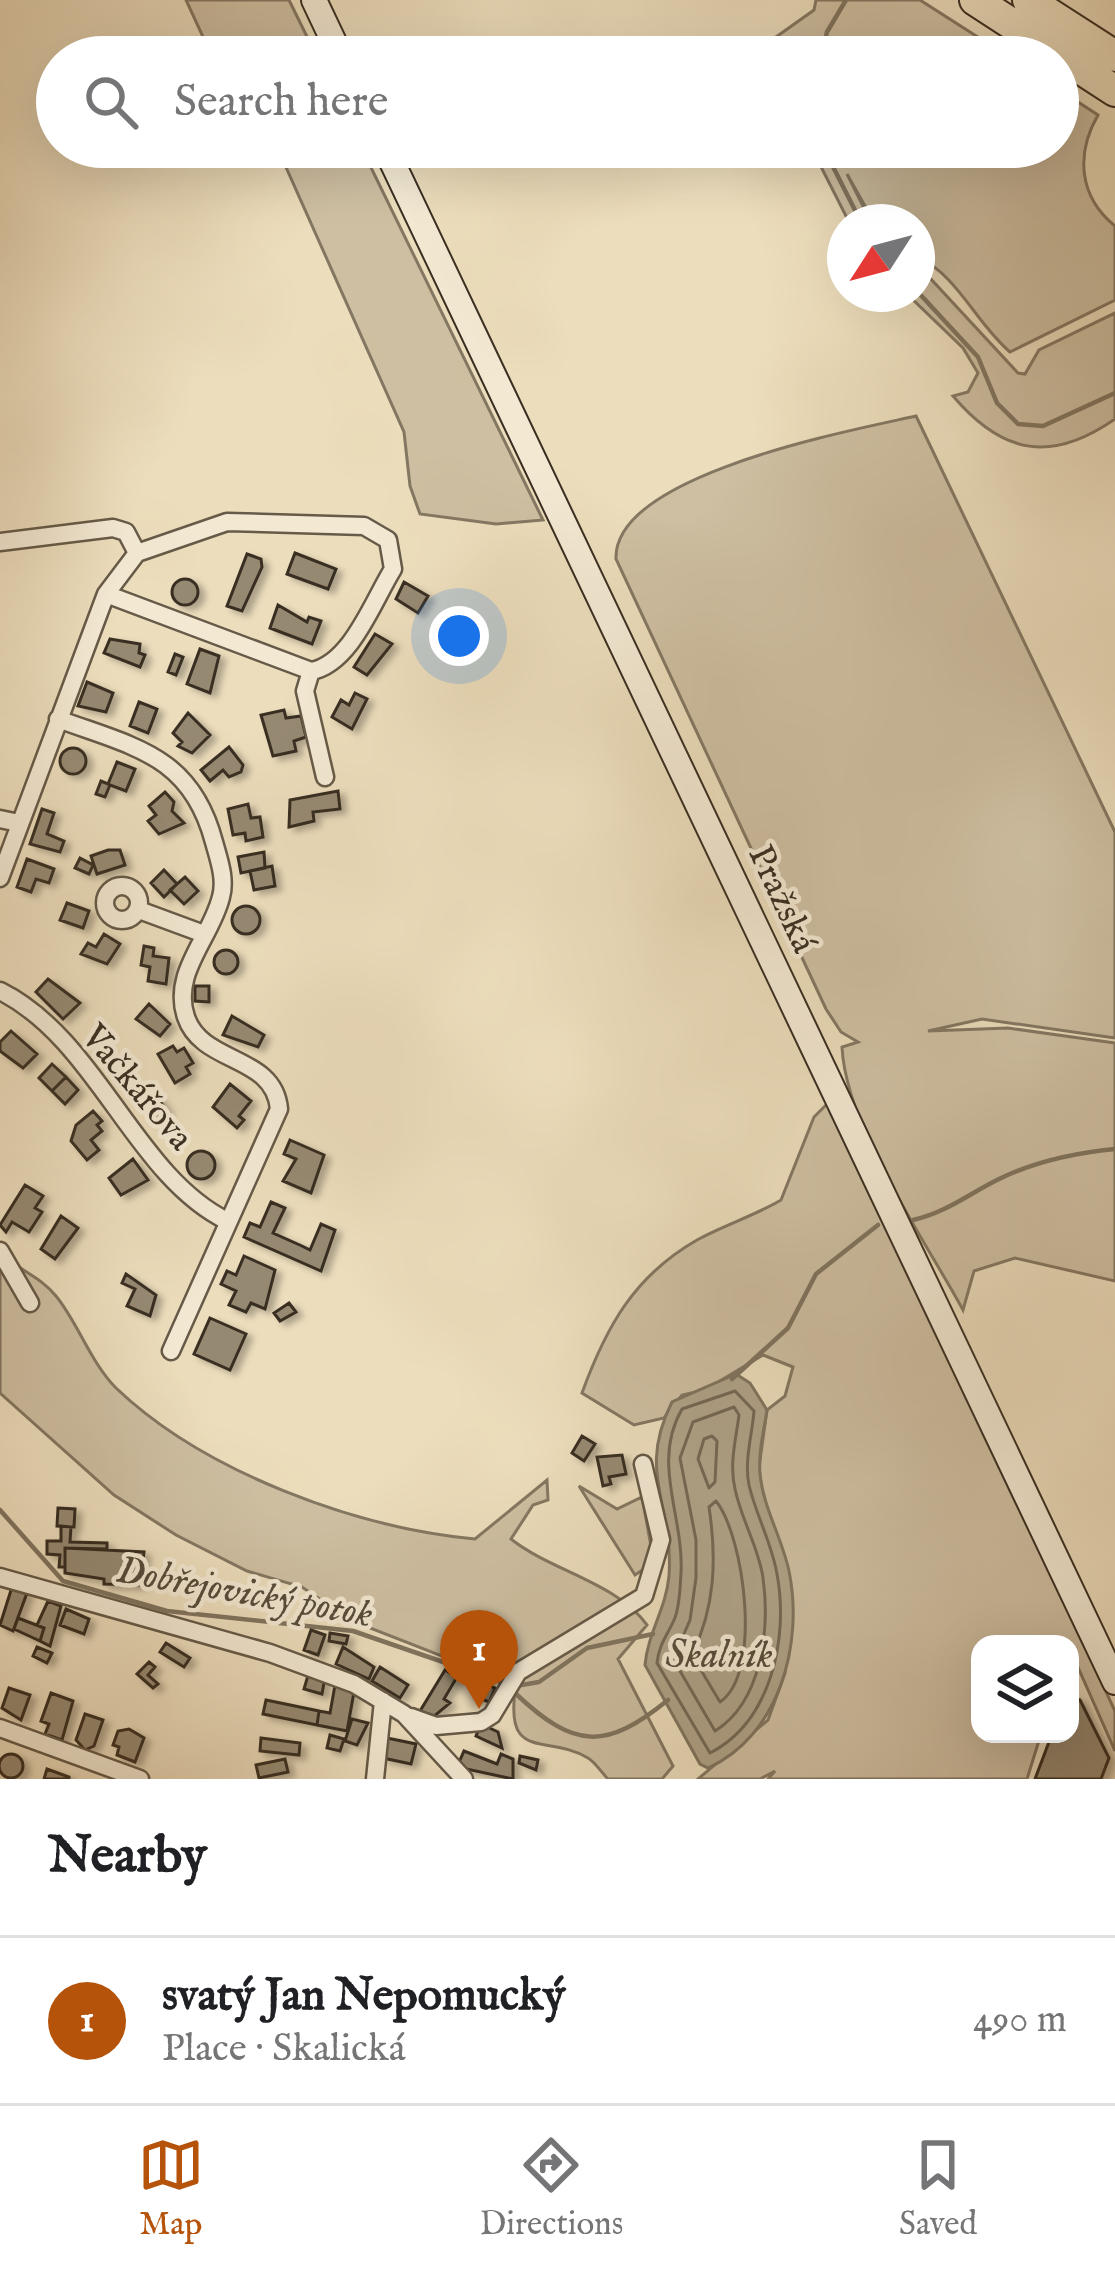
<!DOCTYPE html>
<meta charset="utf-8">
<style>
:root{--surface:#fff;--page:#f6f6f6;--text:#202124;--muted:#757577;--line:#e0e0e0;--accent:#b45309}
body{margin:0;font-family:"IM FELL English",serif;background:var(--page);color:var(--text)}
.controls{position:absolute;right:36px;bottom:36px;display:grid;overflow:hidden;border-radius:24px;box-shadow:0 12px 48px #0002}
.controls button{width:108px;height:108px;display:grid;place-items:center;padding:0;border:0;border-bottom:3px solid var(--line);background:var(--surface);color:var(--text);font:60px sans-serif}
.compass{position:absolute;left:827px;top:204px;width:108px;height:108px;border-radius:50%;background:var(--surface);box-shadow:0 12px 48px #0002;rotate:234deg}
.you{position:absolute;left:459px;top:636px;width:42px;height:42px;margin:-30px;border:9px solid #fff;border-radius:50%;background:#1a73e8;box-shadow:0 0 0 18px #1a73e833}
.badge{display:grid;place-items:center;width:78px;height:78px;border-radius:50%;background:var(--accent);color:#fff;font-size:39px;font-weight:700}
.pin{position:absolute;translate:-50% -99px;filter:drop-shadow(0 3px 6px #0008)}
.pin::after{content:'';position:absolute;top:63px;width:42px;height:36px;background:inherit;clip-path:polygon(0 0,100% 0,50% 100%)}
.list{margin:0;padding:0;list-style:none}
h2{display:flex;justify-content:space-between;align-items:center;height:156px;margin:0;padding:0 48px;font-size:51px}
h2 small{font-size:39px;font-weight:400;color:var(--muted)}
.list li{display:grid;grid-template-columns:78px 1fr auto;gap:36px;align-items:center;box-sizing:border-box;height:168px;padding:0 48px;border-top:3px solid var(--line)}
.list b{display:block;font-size:45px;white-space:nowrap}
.list p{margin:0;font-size:39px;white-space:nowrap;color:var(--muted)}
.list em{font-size:39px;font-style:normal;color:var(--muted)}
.icon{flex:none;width:66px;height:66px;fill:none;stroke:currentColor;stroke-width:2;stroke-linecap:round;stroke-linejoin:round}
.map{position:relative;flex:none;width:1115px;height:1779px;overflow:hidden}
.search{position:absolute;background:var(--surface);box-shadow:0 12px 48px #0002;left:36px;right:36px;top:36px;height:132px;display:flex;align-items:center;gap:30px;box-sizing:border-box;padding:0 42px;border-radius:66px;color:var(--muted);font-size:45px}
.sheet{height:324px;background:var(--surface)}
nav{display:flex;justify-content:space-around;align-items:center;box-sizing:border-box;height:168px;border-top:3px solid var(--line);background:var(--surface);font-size:33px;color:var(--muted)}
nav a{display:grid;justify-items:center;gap:6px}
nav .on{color:var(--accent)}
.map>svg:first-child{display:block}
.green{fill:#cebfa2;stroke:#847762;stroke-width:3}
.water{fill:#afa288;stroke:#80745f;stroke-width:3}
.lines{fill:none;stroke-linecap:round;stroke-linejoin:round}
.shore{stroke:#746855;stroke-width:3}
.stream{stroke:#80745f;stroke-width:4.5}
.building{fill:#968972;stroke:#392f22;stroke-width:3;filter:url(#shadow)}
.minor-casing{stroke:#665a48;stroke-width:21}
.secondary-casing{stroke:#392f22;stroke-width:28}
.motorway-casing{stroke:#392f22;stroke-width:34}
.minor{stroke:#f3e9d3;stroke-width:16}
.secondary{stroke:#f3e9d3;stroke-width:24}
.motorway{stroke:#ecddbc;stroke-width:30}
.labels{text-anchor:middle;stroke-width:9;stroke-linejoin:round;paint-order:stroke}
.street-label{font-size:36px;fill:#392f22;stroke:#f3e9d3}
.water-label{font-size:39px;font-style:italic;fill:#564c3c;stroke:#f3e9d3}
</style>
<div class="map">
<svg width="1115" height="1779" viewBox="0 0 1115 1779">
<defs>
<filter id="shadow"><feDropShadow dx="6" dy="4" stdDeviation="3" flood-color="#0004"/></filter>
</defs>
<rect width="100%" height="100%" fill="#ecddbc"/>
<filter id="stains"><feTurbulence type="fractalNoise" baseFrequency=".00167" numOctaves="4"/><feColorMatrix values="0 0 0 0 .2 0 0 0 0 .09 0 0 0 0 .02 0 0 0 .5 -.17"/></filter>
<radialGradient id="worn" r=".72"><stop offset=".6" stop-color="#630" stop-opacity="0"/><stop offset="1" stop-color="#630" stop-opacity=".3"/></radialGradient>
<!-- green -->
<path class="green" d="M186,0H289L317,57H221L209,50Z
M816,0H920L1009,57H835L834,51L832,57H778L769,42L814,10Z
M1058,89L1098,115C1076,153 1078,196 1115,226V300L1010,352C975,322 959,277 917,256V222H874L847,174L871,222H849L811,147H1058Z
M277,147H361L543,520L496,524L420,514L410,486L404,432Z
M917,264L1018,373L1025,374L1039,350L1115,313V419C1052,463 1003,455 953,396L968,392L978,373L963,348L907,294H917Z
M916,416L1115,832V1038L982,1019L928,1031L1008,1028L1115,1043V1281L1015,1258L974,1271L963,1310C924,1238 846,1128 842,1047L858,1042L841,1032L826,1009L616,559C613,475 849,431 916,416Z
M830,1101L1115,1711V1751L1073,1656L1070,1662V1644H980V1734H1041L1027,1779H768L775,1771L760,1779H698L768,1720L785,1673L759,1467L767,1410L785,1396L793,1367L763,1355L705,1390L682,1395L664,1418L634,1425L582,1393C606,1327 634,1276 697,1240C724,1225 754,1216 781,1200L814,1117Z
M0,1251C16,1270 39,1275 56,1296C78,1323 91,1363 116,1388C204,1472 356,1528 475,1539L547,1480L548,1500L533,1505L511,1539C551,1571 616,1582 647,1625L618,1659L673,1766L662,1779H608C602,1773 595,1762 588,1758C547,1733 503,1764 516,1685L352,1621L302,1587L247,1571L176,1535L114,1495L0,1393Z
M579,1486L617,1509L642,1497L651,1546L644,1569L635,1575Z"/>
<!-- water -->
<path class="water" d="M736,1374L750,1383L767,1410C764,1430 758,1453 760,1474C763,1507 782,1538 789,1571C804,1644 779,1736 708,1768L700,1764L645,1665C648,1632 666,1609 669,1576C674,1503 636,1474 672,1402Z"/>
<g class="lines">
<!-- shore -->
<path class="shore" d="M735,1391L754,1411C752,1436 744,1461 749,1485C756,1515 772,1544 777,1574C789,1638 771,1722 710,1753L657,1663C659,1644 667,1636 674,1620C680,1607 680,1587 681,1573C684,1515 651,1463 682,1409Z
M734,1407L739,1415C736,1439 729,1464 735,1489C741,1519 759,1548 763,1578C770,1629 762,1702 715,1731L673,1659L690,1620L696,1578V1540L680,1458L693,1422Z
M712,1436L717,1441L715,1482L709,1488L698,1459L704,1439Z
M716,1501C744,1536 763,1673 720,1702L692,1655C715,1607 717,1560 709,1507Z"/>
<!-- stream -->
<path class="stream" d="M821,57L827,32L846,0
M823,147L861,222
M917,291L978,357L997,403L1018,424L1043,426L1115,393
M913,1220C945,1213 969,1194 997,1180C1035,1161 1074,1153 1115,1149
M732,1379L788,1328L816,1274L878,1225
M0,1510L63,1581L167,1611L353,1631L507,1684
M516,1686L539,1682L587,1648L653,1634
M515,1693C575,1750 606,1750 668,1700"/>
</g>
<!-- building -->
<path class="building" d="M295,553L336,569L328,589L287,574Z
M247,554L261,559L262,567L242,611L227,606Z
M172 592a13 13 0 1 1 26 0a13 13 0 1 1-26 0Z
M404,582L428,596L418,613L396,599Z
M278,605L307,622L309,617L321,621L312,644L270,628Z
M375,634L392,644L367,675L354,667Z
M110,639L140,644L139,653L145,655L140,667L104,653Z
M200,649L219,656L210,693L187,684Z
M175,654L183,657L176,675L168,672Z
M87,682L113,693L106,712L78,706Z
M355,693L367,699L352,729L332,717L341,700L349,705Z
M139,702L157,709L148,733L130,726Z
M284,710L286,718L301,716L306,737L294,741L296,751L273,756L261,715Z
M188,713L210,735L192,753L178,746L182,742L173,733Z
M229,747L243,765L241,772L229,777L223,770L210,781L201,770Z
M60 761a13 13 0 1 1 26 0a13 13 0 1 1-26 0Z
M117,762L135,769L126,791L110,785L105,797L96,794L101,781L108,784Z
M338,791L340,809L313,812L314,821L289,827L290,800Z
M165,792L174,802L172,811L184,823L159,834L148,821L156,815L149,806Z
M248,804L251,818L260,817L263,837L246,841L245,833L233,835L228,809Z
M42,809L54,813L47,834L64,841L60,852L30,844Z
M108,850H120L125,865L97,874L91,856Z
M264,852L265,868L241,873L238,857Z
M80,858L93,865L89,874L75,868Z
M27,859L54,869L49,883L36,879L31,892L17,887Z
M272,866L275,886L254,890L250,871Z
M164,870L177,884L164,897L151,883Z
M185,877L198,891L184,904L170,890Z
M67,903L89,911L83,928L60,920Z
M232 920a14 14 0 1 1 28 0a14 14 0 1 1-28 0Z
M104,934L120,944L107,964L81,954L88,943L96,947Z
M144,946L154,948L153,956L169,958L166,984L148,981L150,967L141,965Z
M214 962a12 12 0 1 1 24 0a12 12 0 1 1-24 0Z
M48,979L80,1003L63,1019L36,992Z
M195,986H209V1002L195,1001Z
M149,1004L170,1024L160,1036L136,1019Z
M232,1016L264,1035L258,1047L223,1035Z
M11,1031L37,1054L23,1068L0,1051V1042Z
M173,1046L177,1052L184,1048L193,1063L186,1067L190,1074L175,1083L158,1054Z
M52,1064L66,1077L52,1091L39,1078Z
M66,1077L78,1090L65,1104L52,1091Z
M230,1084L251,1101L239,1116L244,1120L237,1128L213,1107Z
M154,1093L167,1111L153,1121L140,1103Z
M93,1111L102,1121L97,1125L102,1131L91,1140L99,1150L87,1160L71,1141L76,1125Z
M290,1140L324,1155L311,1193L283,1181L296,1159L284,1154Z
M187 1165a14 14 0 1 1 28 0a14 14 0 1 1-28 0Z
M133,1159L148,1180L121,1195L109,1178Z
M25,1185L43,1196L35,1208L42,1212L29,1232L12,1222L6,1232L0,1225Z
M271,1202L285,1208L273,1233L302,1246L310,1250L321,1224L335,1230L321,1271L244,1237L250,1223L260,1227Z
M61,1216L78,1228L55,1259L41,1249Z
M244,1256L275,1270L265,1309L251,1303L246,1312L229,1305L236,1291L221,1284L227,1271L236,1275Z
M126,1274L156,1295L150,1316L127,1306L135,1289L122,1283Z
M289,1303L296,1312L280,1321L274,1313Z
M210,1318L246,1334L230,1370L194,1354Z
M582,1436L595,1444L584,1461L572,1453Z
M622,1455L626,1474L609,1477L611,1484L603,1486L597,1457Z
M58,1508L75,1509L74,1527L57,1526Z
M61,1526L71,1527L70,1542L107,1543V1549L65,1548V1567H59L60,1555L47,1554V1541H61Z
M65,1548L144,1552L140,1585L104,1584V1579L65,1573Z
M12,1587L27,1593L13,1631L0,1625Z
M48,1601L61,1606L50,1646L40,1641L44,1628L37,1625Z
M66,1609L89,1619L84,1634L60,1625Z
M18,1618L44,1628L40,1641L14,1629Z
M311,1630L325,1635L318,1655L304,1650Z
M330,1633L348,1636L346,1644L329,1641Z
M166,1643L190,1658L184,1667L160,1652Z
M37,1647L52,1653L47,1663L33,1656Z
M343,1647L374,1667L369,1679L336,1664Z
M149,1662L155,1667L148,1675L158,1684L153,1688L137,1674Z
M380,1667L408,1685L400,1698L372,1681Z
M445,1670L457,1677L444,1699L450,1703L432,1718L420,1711Z
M309,1672L325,1677L322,1694L304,1689Z
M480,1682L495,1688L489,1702L474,1696Z
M335,1685L354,1692L347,1731L317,1725L319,1711L330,1713Z
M9,1688L30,1695L21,1720L2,1708Z
M51,1693L73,1701L62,1740L45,1734L49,1724L41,1721Z
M1070,1696L1080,1700L1109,1758L1101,1779H1035L1052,1734H1070Z
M266,1700L319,1711L317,1725L263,1714Z
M85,1714L103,1720L94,1746L85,1750L76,1740Z
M352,1719L368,1723L357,1745L345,1741Z
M481,1724L498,1732L502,1748L476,1736Z
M129,1729L144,1738L135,1762L117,1755L119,1747L113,1745L118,1731Z
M330,1735L344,1739L340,1751L327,1748Z
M261,1738L300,1743L299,1755L260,1751Z
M387,1738L416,1744L411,1764L383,1758Z
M464,1751L497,1764L501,1754L513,1759V1779L457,1767Z
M-1 1766a12 12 0 1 1 24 0a12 12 0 1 1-24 0Z
M520,1756L538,1760L536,1770L519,1763Z
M285,1759L288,1772L259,1778L256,1765Z
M47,1769L69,1777V1779H44Z"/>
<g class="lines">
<defs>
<path id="minor" d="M0,542L113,528L126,532L137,553
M311,671L305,691L325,777
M58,719C134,747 191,755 214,842C219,860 226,879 221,897C211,938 171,973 186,1017C202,1065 274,1054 279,1109L171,1351
M0,819L19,823
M0,878L106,594L137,553L227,522L364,526L388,540L393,569C373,601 351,664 311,671L106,594
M105 903a17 17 0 1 1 34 0a17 17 0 1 1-34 0Z
M139,910L204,934
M0,991C98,1040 134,1175 227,1221
M0,1251L30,1303
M0,1577L270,1653L354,1684L404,1714L464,1779
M411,1717L436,1726L481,1722L492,1715L518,1672L644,1596L661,1540L643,1464
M0,1728L140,1779
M375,1779L383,1701"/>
<path id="secondary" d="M314,0L341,57
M385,147L1115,1682"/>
<path id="motorway" d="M975,0L1115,91
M1028,0L1115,56"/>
</defs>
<!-- minor casing -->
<use href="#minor" class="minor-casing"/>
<!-- secondary casing -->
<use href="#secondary" class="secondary-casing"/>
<!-- motorway casing -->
<use href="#motorway" class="motorway-casing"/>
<!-- minor -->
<use href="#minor" class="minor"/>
<!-- secondary -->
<use href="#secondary" class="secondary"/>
<!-- motorway -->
<use href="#motorway" class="motorway"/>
</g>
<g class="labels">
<!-- street labels -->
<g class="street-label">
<text transform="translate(784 898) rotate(65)" y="13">Pražská</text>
<text transform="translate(139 1086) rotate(50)" y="13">Vačkářova</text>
</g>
<!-- water labels -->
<g class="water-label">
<text transform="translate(245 1590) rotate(10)" y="14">Dobřejovický potok</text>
<text x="719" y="1667">Skalník</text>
</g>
</g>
<rect width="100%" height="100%" filter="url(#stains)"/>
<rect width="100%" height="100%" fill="url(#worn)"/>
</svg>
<div class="controls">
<button><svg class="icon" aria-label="layers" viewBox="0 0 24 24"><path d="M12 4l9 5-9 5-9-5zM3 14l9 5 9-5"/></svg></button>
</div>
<svg class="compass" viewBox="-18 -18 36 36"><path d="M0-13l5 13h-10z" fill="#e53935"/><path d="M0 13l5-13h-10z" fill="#757577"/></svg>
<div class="you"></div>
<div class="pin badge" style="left:479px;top:1709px">1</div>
<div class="search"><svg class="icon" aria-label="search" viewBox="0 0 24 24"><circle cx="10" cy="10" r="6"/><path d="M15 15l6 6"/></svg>Search here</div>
</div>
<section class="sheet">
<h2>Nearby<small></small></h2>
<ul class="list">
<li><span class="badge">1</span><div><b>svatý Jan Nepomucký</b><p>Place · Skalická</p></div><em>490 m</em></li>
</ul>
</section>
<nav>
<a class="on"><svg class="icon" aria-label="map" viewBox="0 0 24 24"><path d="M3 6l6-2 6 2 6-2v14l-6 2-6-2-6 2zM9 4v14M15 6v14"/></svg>Map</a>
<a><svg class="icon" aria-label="directions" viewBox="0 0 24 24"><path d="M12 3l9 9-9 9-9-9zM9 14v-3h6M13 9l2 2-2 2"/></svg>Directions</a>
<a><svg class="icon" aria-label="saved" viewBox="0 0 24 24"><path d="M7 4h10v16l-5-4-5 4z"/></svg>Saved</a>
</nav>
